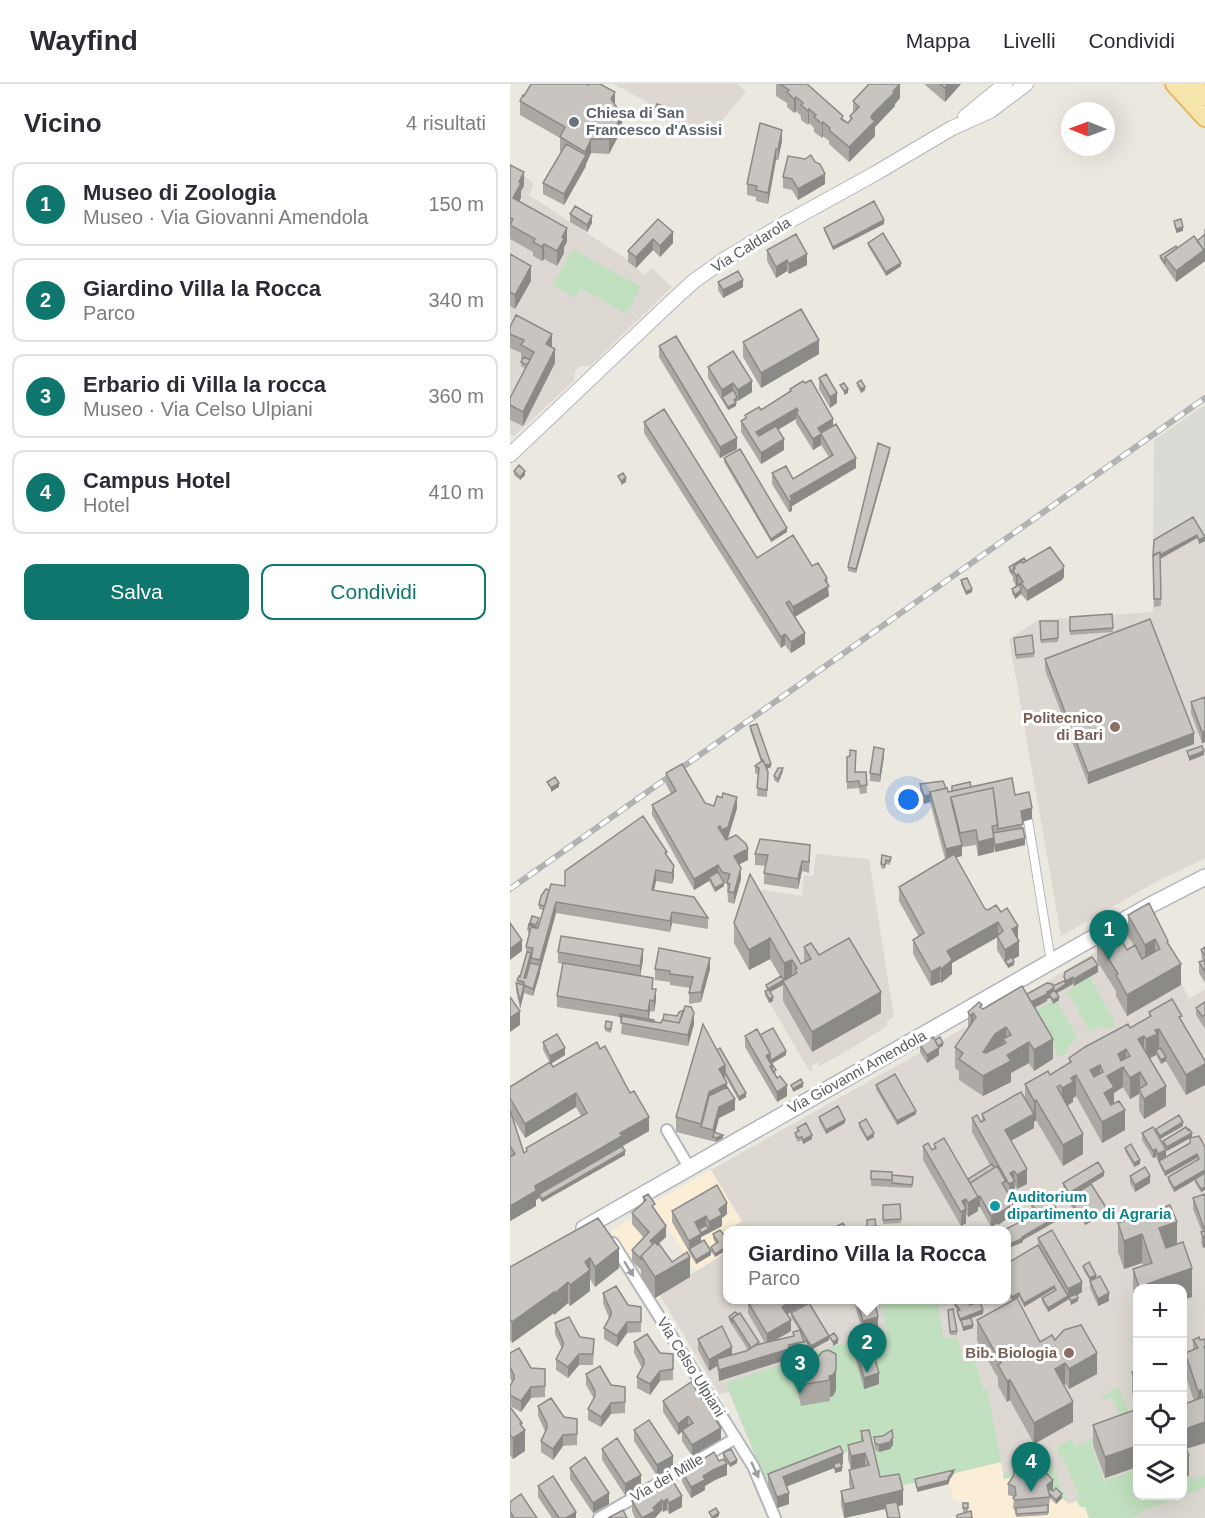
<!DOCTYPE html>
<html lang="it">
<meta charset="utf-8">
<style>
:root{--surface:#fff;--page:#f2f2f3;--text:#2b2b33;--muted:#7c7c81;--line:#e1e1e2;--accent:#0f766e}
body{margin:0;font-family:Arial,sans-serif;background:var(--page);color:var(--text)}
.controls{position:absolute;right:18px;bottom:18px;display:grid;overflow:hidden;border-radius:12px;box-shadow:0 6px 24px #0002}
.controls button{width:54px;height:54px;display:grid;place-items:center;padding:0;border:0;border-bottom:2px solid var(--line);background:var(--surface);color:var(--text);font:30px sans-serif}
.compass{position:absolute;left:551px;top:18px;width:54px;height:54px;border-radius:50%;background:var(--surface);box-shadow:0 6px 24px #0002;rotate:271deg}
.you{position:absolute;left:399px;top:716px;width:21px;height:21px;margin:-15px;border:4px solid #fff;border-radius:50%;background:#1a73e8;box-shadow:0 0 0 9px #1a73e833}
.badge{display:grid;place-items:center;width:39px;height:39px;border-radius:50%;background:var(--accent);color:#fff;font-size:20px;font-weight:700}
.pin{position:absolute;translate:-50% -50px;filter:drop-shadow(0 2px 3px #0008)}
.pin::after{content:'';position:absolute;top:32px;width:21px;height:18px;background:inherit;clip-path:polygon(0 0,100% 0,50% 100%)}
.popup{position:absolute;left:213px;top:1142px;width:288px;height:78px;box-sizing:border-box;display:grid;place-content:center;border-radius:12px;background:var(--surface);filter:drop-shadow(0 2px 4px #0005);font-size:20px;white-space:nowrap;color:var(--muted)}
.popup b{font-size:22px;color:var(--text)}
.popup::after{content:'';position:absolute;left:50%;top:100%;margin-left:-12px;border:12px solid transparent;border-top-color:var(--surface)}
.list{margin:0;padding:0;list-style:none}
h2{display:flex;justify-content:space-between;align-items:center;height:78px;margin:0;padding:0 24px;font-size:26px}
h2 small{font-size:20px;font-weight:400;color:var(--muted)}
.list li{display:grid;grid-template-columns:39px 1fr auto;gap:18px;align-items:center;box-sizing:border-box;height:84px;margin:0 12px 12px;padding:0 12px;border:2px solid var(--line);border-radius:12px}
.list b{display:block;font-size:22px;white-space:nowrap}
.list p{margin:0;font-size:20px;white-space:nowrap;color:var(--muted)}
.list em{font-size:20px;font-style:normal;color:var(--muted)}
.actions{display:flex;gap:12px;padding:18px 24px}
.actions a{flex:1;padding:14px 0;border:2px solid var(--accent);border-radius:12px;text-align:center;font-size:21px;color:var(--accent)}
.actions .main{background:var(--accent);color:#fff}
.icon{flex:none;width:33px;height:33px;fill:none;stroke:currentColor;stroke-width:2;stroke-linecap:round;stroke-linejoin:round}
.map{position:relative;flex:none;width:695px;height:1434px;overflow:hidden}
header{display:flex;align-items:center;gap:36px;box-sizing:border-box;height:84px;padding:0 30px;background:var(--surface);border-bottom:2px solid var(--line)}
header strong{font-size:28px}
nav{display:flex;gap:33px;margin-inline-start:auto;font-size:21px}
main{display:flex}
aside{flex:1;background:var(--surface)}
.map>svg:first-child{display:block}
.commercial{fill:#faefd6}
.industrial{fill:#dcdad5}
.education{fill:#ddd9d2;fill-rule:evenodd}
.green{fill:#c1e0bf}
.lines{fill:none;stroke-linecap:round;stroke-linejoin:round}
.pedestrian-casing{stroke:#b3b6ba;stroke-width:10}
.minor-casing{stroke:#b3b6ba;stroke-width:14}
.tertiary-casing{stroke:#b3b6ba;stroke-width:16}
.secondary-casing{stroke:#b2b6ba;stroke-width:18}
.primary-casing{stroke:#e3b761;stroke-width:20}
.pedestrian{stroke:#fff;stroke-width:8}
.minor{stroke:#fff;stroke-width:10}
.tertiary{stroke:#fff;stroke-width:14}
.secondary{stroke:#fff;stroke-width:15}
.primary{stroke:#f6e5aa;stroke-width:16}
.rail-casing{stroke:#b1b2b2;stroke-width:6}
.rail{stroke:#fff;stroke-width:4;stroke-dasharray:11;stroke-linecap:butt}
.wall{fill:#aca9a5;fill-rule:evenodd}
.shaded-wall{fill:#8c8a86}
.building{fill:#c8c5c0;stroke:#8c8a86;stroke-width:1.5;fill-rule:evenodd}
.oneway{fill:#9b9ea0}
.worship-dot{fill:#6b7280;stroke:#fff;stroke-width:2}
.education-dot{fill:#8d6e63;stroke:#fff;stroke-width:2}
.culture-dot{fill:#0f9aa8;stroke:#fff;stroke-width:2}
.labels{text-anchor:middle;stroke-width:6;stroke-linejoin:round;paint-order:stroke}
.worship-label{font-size:15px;font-weight:bold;fill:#5b616d;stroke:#fff;text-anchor:start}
.street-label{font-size:15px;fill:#595d60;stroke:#fff}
.education-label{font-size:15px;font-weight:bold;fill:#785e54;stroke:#fff;text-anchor:end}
.culture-label{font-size:15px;font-weight:bold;fill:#0d838f;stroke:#fff;text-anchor:start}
</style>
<header>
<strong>Wayfind</strong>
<nav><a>Mappa</a><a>Livelli</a><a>Condividi</a></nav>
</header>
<main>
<aside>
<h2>Vicino<small>4 risultati</small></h2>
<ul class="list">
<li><span class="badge">1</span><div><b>Museo di Zoologia</b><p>Museo · Via Giovanni Amendola</p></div><em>150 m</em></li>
<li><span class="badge">2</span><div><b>Giardino Villa la Rocca</b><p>Parco</p></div><em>340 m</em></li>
<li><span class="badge">3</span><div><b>Erbario di Villa la rocca</b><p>Museo · Via Celso Ulpiani</p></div><em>360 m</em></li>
<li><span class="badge">4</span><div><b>Campus Hotel</b><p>Hotel</p></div><em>410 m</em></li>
</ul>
<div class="actions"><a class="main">Salva</a><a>Condividi</a></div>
</aside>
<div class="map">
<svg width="695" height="1434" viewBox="0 0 695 1434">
<rect width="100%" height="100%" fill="#ebe8e0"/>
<!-- commercial -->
<path class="commercial" d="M201,1086L232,1138L215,1148L217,1152V1168L186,1188L142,1119Z
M120,1136L147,1168L130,1185L101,1147Z
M491,1378L567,1417L575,1423L579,1434H461L460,1419L444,1416L438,1397L444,1389Z"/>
<!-- industrial -->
<path class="industrial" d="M695,321V469L676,439L643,457L644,356Z"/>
<!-- education -->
<path class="education" d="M104,0H228L236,8L197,54L141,31L144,22Z
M0,79L24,100L19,111L118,176L134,191L142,184L162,203L80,282H70L65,287L64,297L4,352L0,350Z
M687,454L695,469V774L646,798L551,852L499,555L528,536L643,528V479Z
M306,770L359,775L384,933L377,937V942L345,962L310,982L307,978L301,982L303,986L300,988L254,909L286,893L241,814L253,806L292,812L294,791L303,792Z
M641,834L679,915L695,905V1434H579L575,1423H570L567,1417L559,1420L543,1405L506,1392L494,1395L491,1378L444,1389L351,1362L256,1399L219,1308L209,1310L149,1210L217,1168L218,1216H496V1146H218L232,1137L201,1086L543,894ZM628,1204H672V1412H628Z"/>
<!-- green -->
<path class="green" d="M63,165L85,178L81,187L86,178L131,203L116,230L71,204L66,214L43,201Z
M580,893L605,939L604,943L600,945L594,942L580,947L557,907Z
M546,915L567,953L558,963L556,969L549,973L524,927Z
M371,1216H428L433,1255L447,1253L454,1279L465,1274L473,1306L477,1305L491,1378L370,1407L351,1362L256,1399L216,1299L324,1262L377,1248Z
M606,1304L610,1306L625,1344L581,1360L594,1397L627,1385L628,1412H672L673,1395L680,1392L683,1396L695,1392V1403L633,1427L623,1434H579L575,1423H570L566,1414L569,1412L553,1373L550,1374L547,1364L561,1355L566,1363L607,1341L603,1333L610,1329L602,1313L594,1316L593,1312Z
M537,1370L539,1372L557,1418C541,1404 516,1389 494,1395L493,1390L519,1387L530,1381L527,1374Z"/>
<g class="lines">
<defs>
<path id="pedestrian" d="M518,736L541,878"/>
<path id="minor" d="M157,1046L180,1085
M103,1159L243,1382L265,1434
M89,1434L226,1354"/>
<path id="tertiary" d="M455,33L495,0
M0,371L160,219L184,197L215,175L272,141L366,89L442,44L480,27L516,0"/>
<path id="secondary" d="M74,1144L637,823L695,793"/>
<path id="primary" d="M664,0L695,34
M683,0L695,13"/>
</defs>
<!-- pedestrian casing -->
<use href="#pedestrian" class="pedestrian-casing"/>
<!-- minor casing -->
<use href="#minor" class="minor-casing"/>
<!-- tertiary casing -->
<use href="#tertiary" class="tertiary-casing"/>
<!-- secondary casing -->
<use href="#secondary" class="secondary-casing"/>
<!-- primary casing -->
<use href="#primary" class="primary-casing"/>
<!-- pedestrian -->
<use href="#pedestrian" class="pedestrian"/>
<!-- minor -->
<use href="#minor" class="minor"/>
<!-- tertiary -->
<use href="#tertiary" class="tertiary"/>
<!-- secondary -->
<use href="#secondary" class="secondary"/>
<!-- primary -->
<use href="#primary" class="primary"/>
<defs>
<path id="rail" d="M0,805L695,314"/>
</defs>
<!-- rail casing -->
<use href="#rail" class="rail-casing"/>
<!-- rail -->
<use href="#rail" class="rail"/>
</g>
<!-- wall -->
<path class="wall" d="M266,0H297L338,39L340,36V32L343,29V17L390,14L385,20V22L365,43V52L339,78L319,60V57L313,52L312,54L304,48V44L299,39L298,41L291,36V32L286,27L284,29L277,23V19L266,12Z
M414,0H451L435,18Z
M14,12L105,21L112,45L99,70L81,69L76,80V82L54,121L33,110V99L51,68L50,67V54L10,31V17Z
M153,26L149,34L144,32V28Z
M272,57L268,76H266L258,120L246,117V113L237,111V100Z
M0,81L14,102L11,107V114L9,117L57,158L54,163V169L47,182L34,175L32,177L23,172V168L0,155Z
M273,93L315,100L288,116L282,106L273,104Z
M60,130L82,139L77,148L60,138Z
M148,135L163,159L150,173L143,166L126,184L118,178V167Z
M374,140L323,166L314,147V144Z
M694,145H695V177L666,198L650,175V172L687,157L694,152Z
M358,159L391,182L376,192L358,162Z
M257,166L297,181L279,190L277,187L266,194L257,177Z
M0,170L21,197L5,225L0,222Z
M208,198L233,203L213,214L208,206Z
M0,243L42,263L45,279L13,342L0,336V314L15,284L11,282L12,276L11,275V269L0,264Z
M233,258L309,270L251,304L233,273Z
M149,262L227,365L210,374L149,273Z
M198,283L242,308L227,317L225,318L226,322L218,326L198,294Z
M309,294L327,319L320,324L309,305Z
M347,299L355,306L351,309L347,302Z
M280,305L323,342L346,384L282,422V427L279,428L262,400V389L283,395L319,373L311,361L303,366L286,339V335L268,345L274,366L251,380L231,348V337L235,334V331L251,326L280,308Z
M134,338L247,474L300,479L317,500L319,512L285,533L295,560L281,569L275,561L271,564L134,349Z
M380,367L346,489L338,487V483Z
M214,374L277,448L261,458L214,378Z
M4,387L15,391L10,396L4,391Z
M683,433L695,457L689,460L687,454L650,475L651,522L644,523L643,479Z
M516,477L554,493L552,496L517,517L511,510L505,515L502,509V505L506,502L503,496V493L499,487V483Z
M451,496L462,508L456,511L451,500Z
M602,530L603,548L560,551V533Z
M530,537H548V558L531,559Z
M504,554L524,569V573L506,575Z
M535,575L684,660L578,700L535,586Z
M695,613V658L692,659L681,629V618Z
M240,642L261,683L256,685L258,688L257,713L247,712L248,691L245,689V682L251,678L240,646Z
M374,672L370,698L360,697V689Z
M337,673L345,688H356L357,709L350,710L349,704L337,705Z
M273,687L268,699L264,696V692Z
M156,689L195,719L204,722L227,724L218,754L215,756L238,776L229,780L231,795L224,820L218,818L217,800L214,799V802L205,808L199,797L184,806L142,731V721L161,710L156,700Z
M410,700L436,704L438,708L461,703L505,711L522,735L512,738L515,761L485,768L484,764V768L468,772L466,761L452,763V772L446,773L475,825L508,854L509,872L503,875L504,881L498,884L487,866V853L442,879V890L431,899L430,898L421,902L403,870V856L409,853L389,817V803L435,775L420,718L414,720L410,707Z
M245,770L300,772L299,789L292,787L288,805L254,800V789L256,782L245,781Z
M157,772L164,793L162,800L146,797L144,806L198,834V845L162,839L160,848L46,829L23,912L14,909L10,925L6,906V899H7V896L10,893L16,872V863L19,849H18V845L20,839L29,838L27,844H28L34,826L29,825V821L39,806Z
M381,773L380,781L376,780L375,785L371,784V780Z
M240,790L291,880L294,879V863L309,871L371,929L302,968L273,917V901L260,908L263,917L259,919L255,911V907H257L256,901L270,892L260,875L239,886L224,859V839Z
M618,831L658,860L671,901L617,932L606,912V907L587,877V857L617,866L624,862L618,852Z
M695,863V899L689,889V878L692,877L691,866Z
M48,868L133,876L130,892L143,905L146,916L144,928L140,927L139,935L144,938L151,939L184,940L178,962L111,950L112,937H110V933L47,923V912L53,880L48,879Z
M145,885H200L191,918L179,920V909L180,904L160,901V898L145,896Z
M588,888L564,902L563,900L547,909L549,916L543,920L540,914L537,915V917L525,924L543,975L524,987L519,979L501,989V998L473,1012L449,996V987L445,984V963L458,944V928L472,925H473L517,910L543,902L554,897V893Z
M695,918V945L686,931V924Z
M639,928L672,937L695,977L676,1011L656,977L651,980L646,971L640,974L656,1022L634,1035L629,1026V1010L620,1015L613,1003L604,1009V1019L615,1046L592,1059L566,1012L563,1014V1018L557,1022L573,1070L553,1082L526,1036L524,1038V1037V1044L501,1057L517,1100L507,1105L505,1102V1111L501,1113L504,1130L488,1141V1139L481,1143L470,1123H468V1127L458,1133L456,1130V1139L451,1142L413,1076V1062L422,1066L424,1065V1060L458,1095L480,1081L462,1048V1034L471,1038L472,1037V1030L515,1013V1000L540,991L559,980V974L620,944L639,933Z
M102,942L101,949L95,947V944Z
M250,951L276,971L262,979L266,990L265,991L277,1012L267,1018L235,963V952Z
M425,956L433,962L429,964V971L417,979L410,968V961Z
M33,958L55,971L41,980L43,983L90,965L139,1047L112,1062L115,1071L32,1118L29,1114L26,1116V1122L0,1137V1003L40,979L33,966ZM66,1023L71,1032L16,1064V1068L14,1069L1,1031L15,1054Z
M207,966L236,1013L229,1017L215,992V995L225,1026L209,1034L205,1049L213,1054L206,1058L166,1048V1033Z
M366,1001L406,1030L387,1041L366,1005Z
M309,1033L335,1039L316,1050L309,1037Z
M349,1039L364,1053L357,1057L349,1043Z
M673,1042L650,1055L656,1073L680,1059V1054L657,1067L653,1060V1057L682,1053L680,1054L695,1063V1107V1106L691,1108L685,1099V1096L664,1108L658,1097V1093L688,1076L687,1074L655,1092L649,1080V1077H648L646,1073L643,1074L632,1056V1049L646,1048V1045Z
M287,1044L302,1055L293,1060L292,1056L288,1058L285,1053V1049L287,1048Z
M615,1064L630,1080L624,1083L615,1067Z
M361,1087L382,1091L403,1093L402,1104L361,1102Z
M594,1092L559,1113L553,1102V1099Z
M620,1092L640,1099L625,1108L620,1099Z
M695,1110V1163L693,1164L691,1159L692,1148L683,1125V1114Z
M133,1113L145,1126L156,1153L147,1161L162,1178L180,1193L145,1214L131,1193V1186L122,1177V1166L134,1154L122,1140V1129L133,1119Z
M560,1113L597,1129L575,1141L561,1122Z
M520,1118L550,1135L513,1156V1158L496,1165L526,1130L520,1121Z
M390,1120L391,1139L373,1140V1121Z
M162,1127L217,1130L212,1134V1142L191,1153V1157L201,1171L186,1180L162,1138Z
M88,1134L109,1184L85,1203L80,1195V1207L60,1222L58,1219L44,1231V1229L2,1259L0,1256V1183Z
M365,1135L366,1146H357V1136Z
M608,1139L667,1160L682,1213L672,1216V1204H627V1227L623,1214V1185L633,1182L632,1179L614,1185L608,1168Z
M203,1150L218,1156V1165L205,1173L201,1167V1163L206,1160L203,1154Z
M528,1154L572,1208L567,1211L568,1217L561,1221L559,1215L538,1228L532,1218V1214L545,1207L544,1205L514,1223L509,1213L502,1217L496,1208V1180L528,1161Z
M573,1182L586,1194L599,1217L588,1222L580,1204V1197L573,1185Z
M93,1209L131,1233V1248L117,1249L107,1263L94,1255V1244L99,1234L93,1219Z
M297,1215V1219L277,1230L281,1247L265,1256L283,1252V1248L289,1246L281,1233V1229L319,1256L301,1266L298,1262L302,1275L326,1270V1306L323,1312L320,1313V1317L291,1322L286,1302V1293L283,1294L279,1282V1275L209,1297L207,1282L199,1287L188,1266V1255L222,1271L238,1266L219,1236V1233L225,1228L249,1260L255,1259L238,1229V1218Z
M343,1215H364L368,1244L357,1247L369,1300L354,1305L341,1259V1248L352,1245Z
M477,1215V1218L471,1220L473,1230L461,1234L463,1244L453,1247L451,1238H450L447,1231L448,1227L444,1222V1218Z
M438,1229L447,1247V1251H440Z
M467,1236L530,1258L545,1256L587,1290L559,1305L555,1300L554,1301L563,1338L524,1360L500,1316L497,1318L488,1302V1294L467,1257Z
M45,1239L84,1266L83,1281H69L58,1294L46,1286V1275L52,1265L45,1250Z
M695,1255V1359L676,1365L679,1392L672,1321L684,1317L675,1290V1269L683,1266V1256H690Z
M124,1258L150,1269L163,1270V1296L150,1297L140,1311L127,1304V1293L132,1284L124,1269Z
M0,1269L21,1284L35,1285V1313L21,1314L11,1328L0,1322V1302L2,1298L0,1294Z
M627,1286V1325L622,1308V1288Z
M76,1290L101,1301L115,1303V1329L101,1330L91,1343L78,1336V1325L84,1315L76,1301Z
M153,1317L211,1344V1355L182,1372L172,1357V1348L168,1351L153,1328Z
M28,1322L54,1333L67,1335V1361L53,1362L43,1376L31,1368V1357L35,1347L28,1332Z
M0,1323L12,1342L15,1367L3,1375L0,1371Z
M627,1327V1383L595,1394L583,1361V1341Z
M124,1346L163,1383L147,1392L124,1357Z
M351,1347L370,1393L393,1421L388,1422L390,1434H377L375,1425L334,1434L331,1421V1407L340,1405L339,1400V1386H341L338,1375V1361L351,1358Z
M364,1353L383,1361L380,1365L369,1368L365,1366Z
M92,1365L131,1402L115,1411L92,1376Z
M213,1369L227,1379L220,1383L213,1373Z
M333,1380L332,1381V1387L325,1389L324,1384L276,1402L279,1420L267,1424L258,1401V1390Z
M526,1381L536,1389L543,1407L552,1414L546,1420L540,1414L538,1431L506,1433V1427H505L503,1424L504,1413L498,1411V1400L504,1392V1382Z
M60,1384L99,1420L83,1429L60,1395Z
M172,1388L217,1391L205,1396L195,1402V1406L181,1414L172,1398Z
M161,1394L172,1423L159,1430L157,1426L153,1428L152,1426L145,1434H125L122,1427V1417Z
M28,1402L66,1434H42L28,1413Z
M0,1418L27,1434H0Z
M453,1419H458V1428H453Z"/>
<!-- shaded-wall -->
<path class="shaded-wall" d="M390,0V14L385,20V22L365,43V52L339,78V63L362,31Z
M438,0H451L435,18V4Z
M105,8V22L101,15Z
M286,13V27L284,29V15Z
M299,25V39L298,41V27Z
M112,31V45L99,70V55Z
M313,38V52L312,54V40Z
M272,46V57L268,76V65Z
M81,55V69L76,80V82L54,121V110L75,73V68Z
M266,65V76L258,120V109Z
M14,88V102L11,107V114L3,128V114L9,98Z
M315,90V100L288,116V105Z
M82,132V139L77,148V141Z
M374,136V140L323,166V163Z
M673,143V147L666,149V145Z
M57,144V158L54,163V169L47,182V167L52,153Z
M163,148V159L150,173V162Z
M143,155V166L126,184V173Z
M34,160V175L32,177V163Z
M694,166L695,177L666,198V187Z
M297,170V181L279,190V180Z
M277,176V187L266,194V183Z
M391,179V182L376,192V188Z
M21,182V197L5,225V211Z
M233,196V203L213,214V206Z
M42,250V264L36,260Z
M309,256V270L251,304V289Z
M45,265V279L13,342V328Z
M242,297V308L228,317V306Z
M223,299V310L212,313V306Z
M355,303V306L351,309V305Z
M338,305V309L334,311V307Z
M327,309V319L320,324V313Z
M227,313V317L224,319H226V322L218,326V323Z
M287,324L286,335L246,359V348Z
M323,335V346L311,350V361L303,366V355L308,344Z
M227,354V365L210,374V363Z
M274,355V366L251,380V369Z
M380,364V367L346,489V485Z
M346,374V384L282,422V427L279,428L280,412Z
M15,387V391L10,396V393Z
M116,394V398L111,401V397Z
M277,444V448L261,458V455Z
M687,451V454L643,479V475Z
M695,453V457L689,460V456Z
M554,482V493L552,496L517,517V507Z
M508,490V501L506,503V492Z
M317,494L319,512L283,534V523Z
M462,505V508L456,511V508Z
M511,506V510L505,515V511Z
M295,549V560L281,569V558Z
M275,550V561L271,564V553Z
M695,647V658L692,659V648Z
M684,649V660L578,700V689Z
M374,665V672L370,698V691Z
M694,667V671L679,677V673Z
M261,680V683L254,686V682Z
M273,684V687L268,699V695Z
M49,699V703L41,708V704Z
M420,711V718L414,720V712Z
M227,713V724L218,754L212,757V746Z
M522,724V735L511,738V727Z
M484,754V768L468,772V758Z
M515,754V761L485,768V761Z
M452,761V772L436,776V765Z
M238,765V776L224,783V772Z
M292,777V787L288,805V795Z
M208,781V792L199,793V797L184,806V795Z
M164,782V793L162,800V789Z
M231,784V795L224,820V809Z
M146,786V797L142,816V806Z
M214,799V802L205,808V804Z
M46,818V829L30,887V876Z
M162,828V839L160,848V837Z
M488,838V853L442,879V890L431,899V885L437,867Z
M508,842V856L502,845Z
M260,854V875L239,886V866Z
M645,855V876L635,878V861Z
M12,856V867L0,876V865Z
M509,857V872L497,879L495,877V866Z
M133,865V876L130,893V882Z
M21,869V878L14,899V894Z
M200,874V885L191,918V908Z
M282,876V897L274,900V879Z
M504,878V881L498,884V881Z
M671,880V901L617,932V911Z
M30,881V889L23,912V905Z
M588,881V888L564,902V895Z
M430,883V898L421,902V888Z
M563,893V900L556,904V897Z
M273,897V901L258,909V905Z
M556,900V904L545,910V907Z
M14,901V909L10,925V918Z
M544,904V911L539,910L540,914L537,915V917L515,928V921Z
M146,905V916L144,928V917Z
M371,908V929L302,968V948Z
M263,913V917L259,919V915Z
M549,913V916L543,920V916Z
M140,916V927L138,938V927Z
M10,927V941L0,948V934Z
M184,929V940L178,962V951Z
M463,929V950L461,952V932Z
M496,943V963V959L493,955V965L473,988V968L485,950Z
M649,945V965L646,967V971L636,976V955L645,946Z
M634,952V973L628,955Z
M543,955V975L524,987V966Z
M519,958V979L501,989V998L473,1012V992L497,971Z
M433,959V962L429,964V971L417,979V971L426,962Z
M55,964V971L40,980V972Z
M616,965V986L613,983V1003L604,1009V1024L594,1030V1009L597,992L608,970Z
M276,967V971L258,982L256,972L260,969Z
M656,973V977L651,980V976Z
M695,980V1001L676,1011V991Z
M215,981V995L209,985Z
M590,981V1001L580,986Z
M630,988V1007L629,1005V1010L620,1015V994Z
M566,991V1012L563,1014V1018L552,1025V1004L561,994Z
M217,999V1013L191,1043V1040L199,1008Z
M293,999V1003L283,1008V1005Z
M277,1001V1012L267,1018V1008Z
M656,1002V1022L634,1035V1015Z
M66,1009V1023L15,1054V1040Z
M236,1009V1013L229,1017V1013Z
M225,1015V1026L209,1034L204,1053H203V1057V1046L209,1023Z
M526,1016V1036L524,1038V1017Z
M615,1026V1046L592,1059V1038Z
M406,1027V1030L387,1041V1037Z
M524,1030V1044L495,1060V1046Z
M139,1033V1047L29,1110V1114L26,1116V1122L0,1137V1122L25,1102L110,1049Z
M335,1036V1039L316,1050V1046Z
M673,1038V1042L650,1055V1052Z
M364,1049V1053L357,1057V1054Z
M682,1049V1053L657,1067V1063Z
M573,1050V1070L553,1082V1061Z
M213,1051V1054L206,1058V1054Z
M302,1051V1055L293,1060V1056Z
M646,1065V1073L643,1074V1067Z
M656,1066V1073L648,1077V1070Z
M115,1067V1071L32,1118V1115Z
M687,1070V1074L655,1092V1088Z
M630,1076V1080L624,1083V1079Z
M517,1085V1100L507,1105V1091Z
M695,1086V1090L664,1108V1104Z
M504,1087L505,1111L499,1114L500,1089Z
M594,1088V1092L559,1113V1109Z
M640,1092V1099L625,1108V1101Z
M695,1103V1106L691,1108V1105Z
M470,1112V1123H468V1127L458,1133V1119Z
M456,1115V1139L451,1142L452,1117Z
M217,1119V1130L212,1134V1142L199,1149V1138L209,1125Z
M504,1119V1130L488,1141V1130Z
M597,1125V1129L575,1141V1137Z
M488,1128V1139L481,1143V1132Z
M550,1131V1135L513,1156V1158L496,1165V1162Z
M196,1132V1143L188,1147L185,1138Z
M667,1138V1167L649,1173V1144Z
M156,1142V1153L145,1163L140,1157Z
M199,1145V1149L191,1153V1161L179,1165V1168V1157Z
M632,1150V1179L614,1185V1157Z
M695,1152V1163L693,1164V1153Z
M218,1162V1165L205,1173V1170Z
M109,1164V1184L85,1203V1183Z
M201,1167V1171L186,1180V1176Z
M180,1173V1193L145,1214V1193Z
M80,1174V1207L60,1222V1201L75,1178Z
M682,1184V1213L672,1216V1204H629V1203Z
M586,1191V1194L580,1198V1194Z
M58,1198V1219L44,1231V1210Z
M572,1198V1208L560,1215L559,1213V1215L538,1228V1224L558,1212V1205Z
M544,1202V1205L514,1223V1219Z
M44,1208V1229L2,1259V1238Z
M509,1209V1213L502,1217V1213Z
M599,1209V1217L588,1222V1215Z
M568,1214V1217L561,1221V1217Z
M284,1215H297V1219L272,1233V1223Z
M473,1215H477V1218L459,1225V1221Z
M473,1226V1230L450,1238V1235Z
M368,1233V1244L353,1248V1237Z
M281,1236V1247L257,1261V1250Z
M117,1238V1249L107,1263V1252Z
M463,1241V1244L453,1247V1243Z
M319,1252V1256L301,1266V1262Z
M328,1255V1259L323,1262V1258Z
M287,1262L289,1272V1292L286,1281V1293L283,1294V1274L280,1264Z
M222,1263V1274L207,1275V1282L199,1287V1276Z
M279,1265V1275L209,1297V1286Z
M587,1269V1290L559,1305V1285Z
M69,1270V1281L58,1294V1283Z
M555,1279V1300L545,1306V1285Z
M326,1286V1306L323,1312L320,1313V1296L319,1292Z
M150,1287V1297L140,1311V1300Z
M369,1289V1300L354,1305V1294Z
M500,1296V1316L497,1318V1297Z
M21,1303V1314L11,1328V1317Z
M691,1306V1326L688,1328V1307Z
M563,1318V1338L524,1360V1339Z
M101,1319V1330L91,1343V1333Z
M178,1332V1343L168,1351V1340Z
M695,1338V1359L672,1366V1346Z
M12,1339V1348L15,1346V1367L3,1375V1354Z
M211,1344V1355L182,1372V1361Z
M53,1351V1362L43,1376V1365Z
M383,1353V1361L380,1365L369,1368V1361Z
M627,1362V1383L595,1394V1373Z
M333,1369V1380L325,1383L324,1380V1384L273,1404V1393Z
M355,1369V1383L341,1386V1372Z
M679,1371V1392L672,1394V1373Z
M163,1372V1383L147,1392V1381Z
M227,1376V1379L220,1383V1380Z
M217,1380V1391L205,1396L195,1402V1406L181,1414V1403L193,1392L205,1385Z
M332,1383V1387L325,1389V1385Z
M444,1386V1389L439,1397V1400L407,1408V1404L438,1394Z
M131,1391V1402L115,1411V1400Z
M543,1396V1407L539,1410L537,1401Z
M393,1406V1421L376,1424L375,1420V1425L334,1434V1420Z
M99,1409V1420L83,1429V1419Z
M279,1409V1420L267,1424V1413Z
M552,1410V1414L546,1420V1416Z
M172,1412V1423L159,1430V1419Z
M157,1415V1426L153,1428V1418Z
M152,1416V1426L145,1434H133Z
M66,1428V1434H56Z
M209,1429V1432L206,1434H202V1433Z"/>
<!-- building -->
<path class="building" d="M21,0H76L78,1V0H90L105,8L101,15L112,31L99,55H81L75,68L50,53L55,43L10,17L13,11L14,12Z
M270,0H297L333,32L331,35L338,39L342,34L340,32L349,23L343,17L359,0H390L383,7L385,8L362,31L361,34L365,37L339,63L319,46L320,44L313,38L312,40L304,33L306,31L299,25L298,27L291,21L293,19L286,13L284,15L277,8L279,6Z
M430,0H438L435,4Z
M147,20L153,22L149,31L144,28Z
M250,39L272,46L268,65H266L258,109L246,106L247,102L237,100Z
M56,60L76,71L54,110L33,99Z
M301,71L305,78L310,80L315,90L288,105L282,95L273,93L278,72L295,75Z
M0,81L14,88L9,98L11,99L3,114L57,144L52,153L54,155L47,167L34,160L32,163L23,158L25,155L0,141L3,135L0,134Z
M364,117L374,136L323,163L314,144Z
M65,122L82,132L77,141L60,130Z
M148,135L163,148L150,162L143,155L126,173L118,167Z
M671,135L673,143L666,145L664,137Z
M373,149L391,179L376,188L358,159Z
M286,150L297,170L279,180L277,176L266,183L257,166Z
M694,151L695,153V173L694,174V166L687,157Z
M684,152L694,166L666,187L655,173Z
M666,162L667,164L655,173V179L650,172Z
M0,170L21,182L5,211L0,208Z
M228,187L233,196L213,206L208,198Z
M291,225L309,256L251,289L233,258Z
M6,231L42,250L36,260L45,265L13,328L0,321V314L24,268L11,261L14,256L0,250V243Z
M166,252L227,354L210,363L149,262Z
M223,267L242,297L228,306L223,299L212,306L198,283Z
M14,273L20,276L17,281L11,278Z
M316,290L327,309L320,313L309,294Z
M301,296L323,335L308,344L311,349L326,340L346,374L280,412L282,416L279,417L262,389L276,382L283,395L323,371L311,350L303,355L286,328L288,327L287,324L246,348L249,352L266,342L274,355L251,369L231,337L236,334L235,331L249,323L251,326L281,307L280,305L293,297L295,299Z
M351,296L355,303L351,305L347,299Z
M334,299L338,305L334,307L330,301Z
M223,306L227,313L224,316L226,319L218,323L212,313Z
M154,325L247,474L283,451L302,482L308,479L317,494L315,496L319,502L283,523L279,517L276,519L295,549L281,558L275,550L271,553L134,338Z
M368,359L380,364L346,485L338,483Z
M230,365L277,444L261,455L214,374Z
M9,381L15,387L10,393L4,387Z
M113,389L116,394L111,397L108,392Z
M683,433L695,453L689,456L687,451L650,471V468L643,471L644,456Z
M540,463L554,482L552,486L517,507L511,499L513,498L508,490L506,492L503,486L505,484L504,482L512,477L513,479Z
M650,468L651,515H644L643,472Z
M514,474L516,477L513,479L512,477L504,482L502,489L499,483Z
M457,494L462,505L456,508L451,496Z
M510,500L511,506L505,511L502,505Z
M602,530L603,544L560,547V533Z
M640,535L684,649L578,689L535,575Z
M530,537H548V554L531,556Z
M522,551L524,569L506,571L504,554Z
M695,613V647L692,648L681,618Z
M247,640L261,680L255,681L253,676L252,677L240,642Z
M692,662L694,667L679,673L677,667Z
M364,663L374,665L370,691L360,689Z
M340,666L346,667L345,688H356L357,701L350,702L349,697L337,698V673L340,672Z
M253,676L258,688L257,706L247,704L249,684L245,682Z
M172,680L195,719L204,722L207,712L212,714L213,709L227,713L218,743L212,746L210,742L208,743L216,756L226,751L236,760L238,765L224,772L231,784L224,809L218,807L220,800L217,799L220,790L212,788L208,781L184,795L142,721L166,707L156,689Z
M268,684H273L268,695L264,692Z
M45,693L49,699L41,704L37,698Z
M502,694L505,711L519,708L522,724L511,727L513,740L488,745L483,704L441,713V716L452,761L436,765L420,708L437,704L438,708Z
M433,697L436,704L420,708V711L414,712L410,700Z
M460,698L461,703L442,707V702Z
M483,704L488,741L482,742L484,754L468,758L466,746L450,749L441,713Z
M133,732L157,768L155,769L164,782L162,789L146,786L142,806L184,813L198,834L162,828L160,837L46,818L30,876L21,874L23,864L16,863L21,843L28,844L41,800L55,802V787Z
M513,744L515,754L485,761L483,749Z
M250,755L300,761L299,778L292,777L288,795L254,789L258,771L245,770Z
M444,770L475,825L478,826L486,821L491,828L497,824L508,842L502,845L509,857L495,866L487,852L493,847L488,838L437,867L442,876L431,885L430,883L421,888L403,856L414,849L389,803Z
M372,771L381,773L380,777L376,776L375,781L371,780Z
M208,788L214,799L205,804L199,793Z
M240,790L291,880L301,875L294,863L299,860L301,859L309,871L339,854L371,908L302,948L273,897L287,889L285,885L287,884L282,876L274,879L260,854L239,866L224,839Z
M36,805L39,806L35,822L29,821L31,812Z
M639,819L658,857L657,858L671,880L617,911L606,891L608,890L605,885L587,857L605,846L617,866L625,861L632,875L650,865L645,855L635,861L618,831Z
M22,832L29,834L26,841L20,839Z
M0,839L12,856L0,865Z
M19,840L26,843V844L21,843L20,846L18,845Z
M51,852L133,865L130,882L48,868Z
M695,863V872L691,866Z
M149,864L200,874L191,908L179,909L183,893L160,890V887L145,885Z
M17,868L21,869L14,894H16L20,879L30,881L23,905L14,901L10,918L6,899L14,901V898L7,896L9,892L10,893Z
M502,873L504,878L498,881L495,877Z
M582,873L588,881L564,895L563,893L556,897L554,893L555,888Z
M695,876V888L689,878Z
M53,879L143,894L142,905H146L144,917L140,916L138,927L47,912Z
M271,892L274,896L258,905L256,901Z
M554,897L556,900L545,907L549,913L543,916L539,910L544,907L543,902Z
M537,899L542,900L544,904L537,908V910L521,918L517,910Z
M512,902L543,955L524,966L519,958L497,971L501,977L473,992L449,975L453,969L445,963L466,933L463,929L461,932L458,928L469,918L472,921L470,923L473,925ZM496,943L501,951L493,955L496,959L476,969L473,968L485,950Z
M259,906L263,913L259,915L255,907Z
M0,913L10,927L0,934Z
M662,915L672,932L669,933L695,977V980L676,991L649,945L645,946L647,950L636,955L634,952L628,955L656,1002L634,1015L629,1005L637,1000L630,988L620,994L613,983L597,992L604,1003L594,1009L601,1021L609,1017L615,1026L592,1038L566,991L561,994L563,998L552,1004L550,1001L547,1003L573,1050L553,1061L526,1016L524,1017L515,1000L538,987L540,991L561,978L559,974L575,963L618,940L620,944L641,932L639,928ZM616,965L620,972L611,977L608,970ZM590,981L593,988L584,993L580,986Z
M695,918V931L692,932L686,924Z
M175,922L181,923L184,929L178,951L111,939L112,932L151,939L152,936L169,939Z
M174,926L169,939L153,936L154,930L167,932L169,928Z
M110,930L144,936V938L112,932V933H110Z
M96,937L102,938L101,945L95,944Z
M193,940L215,981L209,985L217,999L199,1008L191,1040L166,1033Z
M263,944L276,967L260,977V969L250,951Z
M247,945L260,969L256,972L262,981L260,982L267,994L270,992L277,1001L267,1008L235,952Z
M47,950L55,964L40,972L33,958Z
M423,953L429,964L417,971L410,961Z
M430,953L433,959L428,962L425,956Z
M87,958L90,965L95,962L120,1009L124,1007L139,1033L110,1049L112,1052L25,1102L26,1107L0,1122V1073L5,1070L0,1062V1026L14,1069L17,1067L16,1064L77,1029L66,1009L15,1040L0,1014V1003L40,978L43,983Z
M210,964L236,1009L229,1013L215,988V981L207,966Z
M650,964L656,973L651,976L646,967Z
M259,977H260L266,986L263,988L262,986V981Z
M385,990L406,1027L387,1037L366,1001Z
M291,995L293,999L283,1005L281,1001Z
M217,1003L225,1015L209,1023L203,1046L191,1043L199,1012Z
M511,1008L524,1030L495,1046L517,1085L507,1091L504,1087L500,1089L505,1097L499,1100L462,1034L467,1031L471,1038L475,1036L472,1030Z
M328,1022L335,1036L316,1046L309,1033Z
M669,1031L673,1038L650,1052L646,1045Z
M356,1035L364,1049L357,1054L349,1039Z
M296,1039L302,1051L293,1056L292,1053L288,1054L285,1049L289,1047L287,1044Z
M643,1043L656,1066L648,1070L646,1065L643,1067L632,1049Z
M676,1043L678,1046L679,1045L682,1049L657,1063L653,1057Z
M204,1048L213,1051L206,1054L203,1053Z
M689,1052L695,1063V1086L664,1104L658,1093L689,1075L687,1070L655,1088L649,1077L680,1059V1054Z
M434,1054L468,1113L458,1119L456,1115L452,1117L456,1125L451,1128L413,1062L418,1059L422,1066L426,1064L424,1060Z
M621,1060L630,1076L624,1079L615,1064Z
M112,1062L115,1067L32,1115L29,1110Z
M588,1078L594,1088L559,1109L553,1099Z
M482,1080L484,1084L460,1099L458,1095Z
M487,1082L496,1097L492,1099L504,1119L488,1130V1128L481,1132L470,1112L468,1113L460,1099Z
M635,1083L640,1092L625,1101L620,1092Z
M361,1087L382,1088V1096L361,1095Z
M695,1089V1104V1103L691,1105L685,1095Z
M382,1091L403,1093L402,1101L382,1099Z
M581,1100L597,1125L575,1137L561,1118L563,1117L560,1113Z
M207,1101L217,1119L209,1125L212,1131L199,1138L196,1132L185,1138L191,1150L179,1157L162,1127Z
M537,1108L550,1131L512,1153L513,1154L496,1162V1146H494L528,1129L520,1118Z
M138,1110L145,1120L142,1122L156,1142L140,1157L143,1160L131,1172V1175L122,1166L139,1148L122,1129L136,1116L133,1113Z
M695,1110V1147L683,1114Z
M390,1120L391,1135L373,1136V1121Z
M660,1121L667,1138L649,1144L656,1164L673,1158L682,1184L629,1203L623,1185L642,1179L632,1150L614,1157L608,1139Z
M88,1134L109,1164L85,1183L80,1174L75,1178L80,1186L60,1201L58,1198L44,1210V1208L2,1238L0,1235V1183Z
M365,1135L366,1142L357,1143V1136Z
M333,1139L337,1146H320Z
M196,1141L199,1145L191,1149L189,1145Z
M419,1145V1146H398Z
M210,1146L218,1156V1162L205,1170L201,1163L208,1158L203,1150Z
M542,1146L572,1198L558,1205L528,1154Z
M695,1147V1152L693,1153L691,1148Z
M194,1156L201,1167L186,1176L179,1165Z
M145,1158L147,1161L149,1160L162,1178L177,1168L180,1173L145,1193L131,1172Z
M528,1161L558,1212L538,1224L532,1214L546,1206L544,1202L514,1219L509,1209L502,1213L496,1204V1180Z
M579,1178L586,1191L580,1194L573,1182Z
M590,1192L599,1209L588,1215L580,1197Z
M106,1202L118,1221L131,1223V1238H117L107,1252L94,1244L101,1231V1227L93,1209Z
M567,1210L568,1214L561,1217L559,1213Z
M507,1214L530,1258L542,1251L545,1256L554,1246L571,1241L587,1269L559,1285L555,1279L545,1285L563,1318L524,1339L500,1296L497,1297L488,1281L491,1279L467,1236Z
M242,1215H284L272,1223L281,1236L257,1250L238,1218Z
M346,1215H364L368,1233L353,1237Z
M450,1215H473L459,1221L470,1218L473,1226L450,1235L447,1227L450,1226L444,1218Z
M299,1219L319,1252L301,1262L281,1229Z
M443,1225L447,1247L440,1248L438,1226Z
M225,1228L228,1230L222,1234V1238L219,1233Z
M230,1229L249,1258L241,1264L222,1234Z
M59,1233L70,1253L84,1255L83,1270H69L58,1283L46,1275L53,1262V1258L45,1239Z
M461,1234L463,1241L453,1243L451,1236Z
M212,1242L222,1263L199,1276L188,1255Z
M356,1244L369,1289L354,1294L341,1248Z
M290,1246L294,1258L279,1261V1265L209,1286L207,1275L236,1267L246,1261L284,1252L283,1248Z
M324,1249L328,1255L323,1258L319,1252Z
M137,1250L150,1269L163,1270V1285L150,1287L140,1300L127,1293L134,1280V1276L124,1258Z
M689,1253L690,1256L695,1255V1263H694L695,1265V1338L672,1346V1321L693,1313L691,1306L688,1307L675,1269L688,1264L683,1256Z
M297,1257L302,1275L309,1272L312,1268L318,1266L326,1270V1286L323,1291L319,1292L320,1296L291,1301L286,1281L291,1280L289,1272L283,1273L279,1261Z
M9,1264L21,1284L35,1285V1302L21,1303L11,1317L0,1311V1302L4,1295V1291L0,1283V1269Z
M90,1282L101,1301L115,1303V1318L101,1319L91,1333L78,1325L85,1312V1307L76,1290Z
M627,1286V1304L622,1288Z
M181,1298L211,1344L182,1361L172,1346L183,1339L178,1332L168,1340L153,1317Z
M41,1314L54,1333L67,1335V1350L53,1351L43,1365L31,1357L37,1344V1340L28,1322Z
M0,1323L12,1339L10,1340L15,1346L3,1354L0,1351Z
M627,1325V1362L595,1373L583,1341Z
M139,1336L163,1372L147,1381L124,1346Z
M359,1346L370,1393L389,1390L393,1406L334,1420L331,1407L344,1404L339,1386L359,1381L355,1369L341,1372L338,1361L353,1357L351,1347Z
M382,1346L383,1353L380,1358L369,1361L365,1359L364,1353L373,1352Z
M107,1354L131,1391L115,1400L92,1365Z
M672,1354L679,1371L672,1373Z
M330,1362L333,1369L273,1393L279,1409L267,1413L258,1390Z
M221,1365L227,1376L220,1380L213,1369Z
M204,1368L209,1377L214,1375L217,1380L205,1385L193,1392L195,1396L181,1403L172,1388Z
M75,1373L99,1409L83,1419L60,1384Z
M330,1378L332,1383L325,1385L324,1380Z
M526,1378V1381L536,1380V1389L543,1396L537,1401L540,1413L505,1416L503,1414L506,1411L505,1403L498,1400L504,1391V1382H513V1379Z
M444,1386L438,1394L439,1396L407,1404L405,1395Z
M43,1392L66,1428L56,1434H49L28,1402Z
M161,1394L172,1412L159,1419L157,1415L153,1418L152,1416L143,1424L145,1427L132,1434L122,1417Z
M546,1404L552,1410L546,1416L539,1409L538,1406L539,1405L543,1407Z
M11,1410L27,1434H4L0,1427V1418Z
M387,1418L390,1434H378L375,1420Z
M453,1419H458V1424H453Z
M538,1421V1428L506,1430V1424Z
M206,1424L209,1429L202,1433L199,1428Z
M113,1426L117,1434H98Z
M461,1427L462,1434H447V1431Z"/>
<!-- one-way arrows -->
<defs><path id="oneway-solid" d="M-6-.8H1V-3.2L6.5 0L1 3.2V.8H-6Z" transform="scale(1.5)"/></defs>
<g class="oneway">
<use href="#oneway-solid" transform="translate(119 1185) rotate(58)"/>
<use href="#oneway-solid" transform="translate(245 1386) rotate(65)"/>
</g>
<!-- markers -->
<circle class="worship-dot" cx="64" cy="38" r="6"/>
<g class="education-dot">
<circle cx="605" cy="643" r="6"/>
<circle cx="559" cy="1269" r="6"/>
</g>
<circle class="culture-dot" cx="485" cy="1122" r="6"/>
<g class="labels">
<!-- worship labels -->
<g class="worship-label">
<text x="76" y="34">Chiesa di San<tspan x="76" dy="17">Francesco d'Assisi</tspan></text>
</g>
<!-- street labels -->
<g class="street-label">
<text transform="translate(241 161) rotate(-32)" y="5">Via Caldarola</text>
<text transform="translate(347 988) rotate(-29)" y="5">Via Giovanni Amendola</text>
<text transform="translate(181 1283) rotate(58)" y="5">Via Celso Ulpiani</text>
<text transform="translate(157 1394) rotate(-30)" y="5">Via dei Mille</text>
</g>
<!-- education labels -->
<g class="education-label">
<text x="593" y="639">Politecnico<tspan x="593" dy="17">di Bari</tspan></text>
<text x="547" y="1274">Bib. Biologia</text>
</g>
<!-- culture labels -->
<g class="culture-label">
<text x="497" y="1118">Auditorium<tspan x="497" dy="17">dipartimento di Agraria</tspan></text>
</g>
</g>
</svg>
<div class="controls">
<button>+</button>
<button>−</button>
<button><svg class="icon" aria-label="locate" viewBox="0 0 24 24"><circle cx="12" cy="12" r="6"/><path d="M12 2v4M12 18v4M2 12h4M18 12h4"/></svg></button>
<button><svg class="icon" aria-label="layers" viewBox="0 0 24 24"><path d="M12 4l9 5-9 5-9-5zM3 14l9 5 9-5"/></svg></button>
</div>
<svg class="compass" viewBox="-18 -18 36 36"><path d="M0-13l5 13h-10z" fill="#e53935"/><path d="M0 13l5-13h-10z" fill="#7c7c81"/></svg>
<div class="you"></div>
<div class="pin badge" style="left:599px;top:876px">1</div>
<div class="pin badge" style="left:357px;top:1289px">2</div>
<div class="popup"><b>Giardino Villa la Rocca</b>Parco</div>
<div class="pin badge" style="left:290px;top:1310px">3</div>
<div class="pin badge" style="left:521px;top:1408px">4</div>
</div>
</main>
